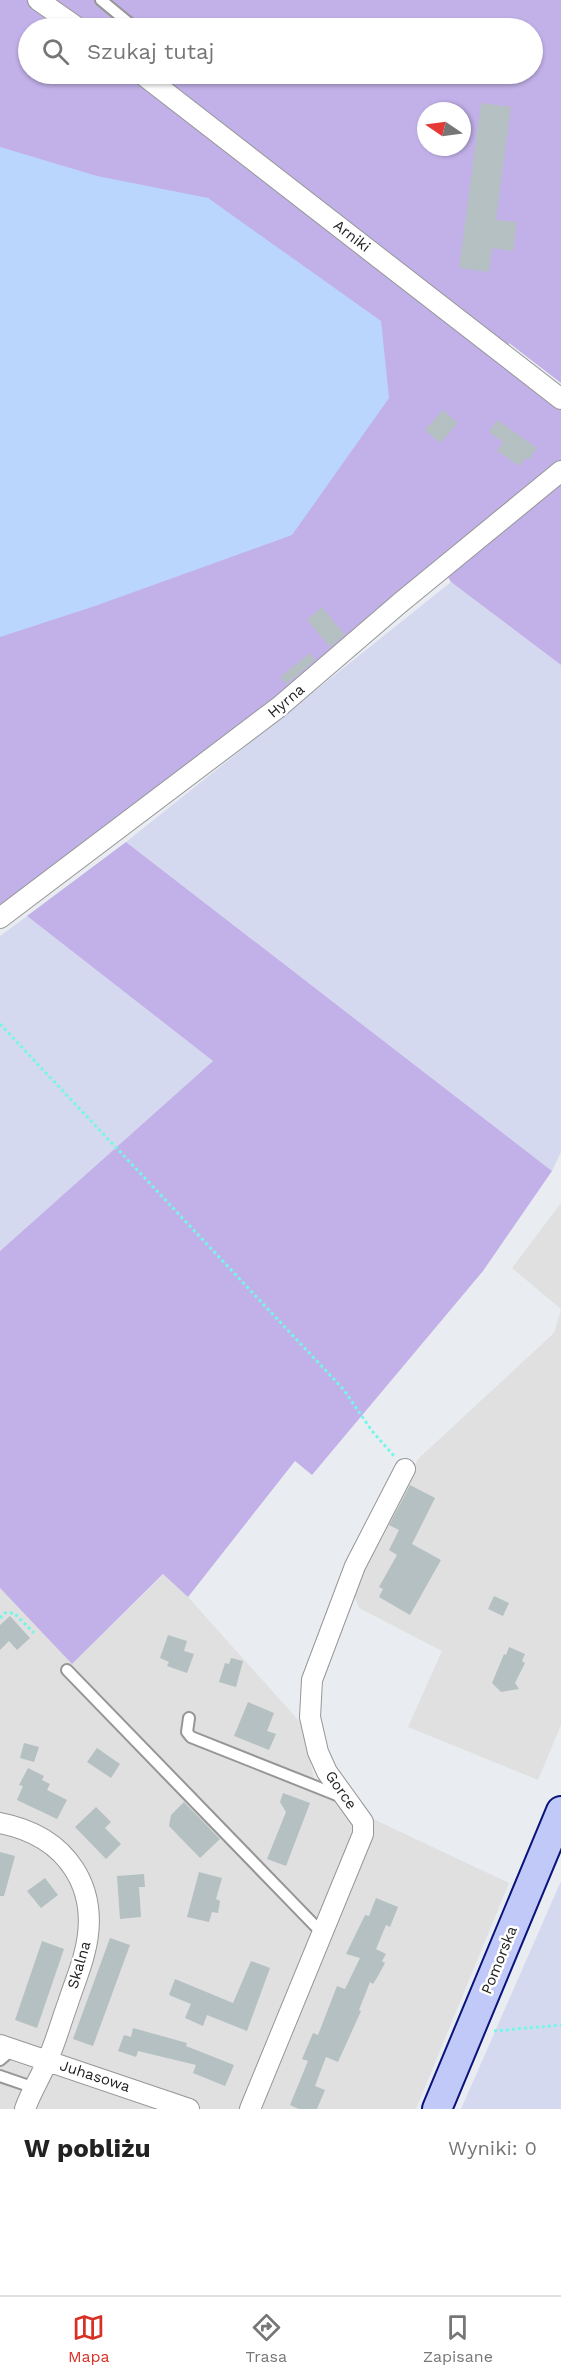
<!DOCTYPE html>
<html lang="pl">
<meta charset="utf-8">
<style>
:root{--surface:#fff;--page:#f2f2f2;--text:#222;--muted:#767676;--line:#e0e0e0;--accent:#d93025}
body{margin:0;font-family:"Work Sans",sans-serif;background:var(--page);color:var(--text)}
.compass{position:absolute;left:417px;top:102px;width:54px;height:54px;border-radius:50%;background:var(--surface);box-shadow:0 2px 4px #0004;rotate:283deg}
.list{margin:0;padding:0;list-style:none}
h2{display:flex;justify-content:space-between;align-items:center;height:78px;margin:0;padding:0 24px;font-size:26px}
h2 small{font-size:20px;font-weight:400;color:var(--muted)}
.icon{flex:none;width:33px;height:33px;fill:none;stroke:currentColor;stroke-width:2;stroke-linecap:round;stroke-linejoin:round}
.map{position:relative;flex:none;width:561px;height:2109px;overflow:hidden}
.search{position:absolute;background:var(--surface);box-shadow:0 2px 4px #0004;left:18px;right:18px;top:18px;height:66px;display:flex;align-items:center;gap:15px;box-sizing:border-box;padding:0 21px;border-radius:33px;color:var(--muted);font-size:22px}
.sheet{height:186px;background:var(--surface)}
nav{display:flex;justify-content:space-around;align-items:center;box-sizing:border-box;height:84px;border-top:2px solid var(--line);background:var(--surface);font-size:16px;color:var(--muted)}
nav a{display:grid;justify-items:center;gap:3px}
nav .on{color:var(--accent)}
.map>svg:first-child{display:block}
.residential{fill:#dfe0df}
.farmland{fill:#d5d9ef}
.grass{fill:#c2b1e9;fill-rule:evenodd}
.sand{fill:#bbd6fd}
.building{fill:#b5c0c2}
.lines{fill:none;stroke-linecap:round;stroke-linejoin:round}
.lane-casing{stroke:#969696;stroke-width:14}
.street-casing{stroke:#969696;stroke-width:22}
.secondary-casing{stroke:#091379;stroke-width:32}
.path{stroke:#75f6e9;stroke-width:3;stroke-dasharray:3 3;stroke-linecap:butt}
.lane{stroke:#fff;stroke-width:10}
.street{stroke:#fff;stroke-width:20}
.secondary{stroke:#c0c9f8;stroke-width:28}
.labels{text-anchor:middle;stroke-width:5;stroke-linejoin:round;paint-order:stroke}
.street-label{font-size:15px;fill:#222;stroke:#fff}
</style>
<div class="map">
<svg width="561" height="2109" viewBox="0 0 561 2109">
<rect width="100%" height="100%" fill="#e9edf1"/>
<!-- residential -->
<path class="residential" d="M561,1203V1725L538,1780L408,1727L442,1651L359,1608L351,1587L418,1459L554,1333L561,1309L512,1268Z
M164,1574L188,1597L300,1722L318,1793L509,1883L416,2109H0V1588L72,1664Z"/>
<!-- farmland -->
<path class="farmland" d="M451,582L561,665V1152L552,1171L126,842Z
M27,916L213,1061L0,1251V936Z
M561,1881V2109H461Z"/>
<!-- grass -->
<path class="grass" d="M0,0H561V383L509,343L507,356L561,399V665L451,582L443,569L0,906ZM28,28H532V74H28ZM426,111H462V147H426Z
M126,842L552,1171L483,1271L312,1475L295,1461L188,1597L163,1574L72,1664L0,1588V1251L213,1061L27,916Z"/>
<!-- sand -->
<path class="sand" d="M0,147L97,176L208,198L381,321L389,398L292,535L95,606L0,637Z"/>
<!-- building -->
<path class="building" d="M481,103L511,107L496,220L517,222L513,251L492,248L489,272L459,268Z
M443,410L458,423L440,443L425,430Z
M497,420L537,448L529,460L526,458L519,466L497,451L503,442L489,432Z
M322,607L345,635L330,647L307,620Z
M310,653L315,660L287,684L280,677Z
M410,1485L435,1498L412,1544L441,1560L410,1615L379,1597L383,1589L379,1587L397,1555L389,1550L399,1530L389,1525Z
M494,1596L509,1603L503,1616L488,1609Z
M10,1616L30,1638L17,1650L9,1641L0,1650V1625Z
M168,1635L187,1641L184,1651L194,1654L187,1673L167,1666L169,1662L160,1658Z
M509,1647L525,1654L522,1661L525,1663L515,1683L519,1689L501,1692L492,1683L504,1654L506,1655Z
M231,1658L243,1661L236,1687L219,1682L225,1663L229,1664Z
M248,1702L274,1713L267,1731L276,1734L269,1750L234,1736Z
M24,1743L39,1747L34,1762L20,1758Z
M97,1748L120,1764L111,1778L87,1762Z
M28,1768L44,1776L42,1780L50,1784L47,1790L67,1800L57,1819L17,1800L23,1786L19,1785Z
M283,1793L310,1803L286,1866L267,1859L286,1812L280,1802Z
M184,1802L220,1839L200,1858L169,1826L171,1815Z
M96,1807L111,1822L105,1828L121,1844L106,1859L75,1827Z
M0,1852L15,1856L4,1896H0Z
M199,1872L222,1878L216,1899L220,1901L218,1913L212,1912L209,1922L187,1917Z
M144,1874L145,1887H139L141,1917L120,1919L117,1876Z
M45,1878L58,1895L41,1908L27,1891Z
M376,1898L398,1907L390,1927L386,1925L376,1949L386,1954L382,1961L385,1963L378,1976L373,1984L370,1982L359,2010L361,2011L338,2062L326,2057L315,2086L325,2090L317,2109H299L290,2105L308,2061L302,2059L313,2033L318,2035L337,1986L345,1989L360,1958L346,1954L365,1915L369,1916Z
M110,1938L130,1945L93,2046L73,2039Z
M42,1941L64,1949L37,2028L15,2020Z
M251,1961L270,1968L247,2031L207,2015L203,2026L185,2018L191,2004L169,1995L175,1979L233,2003Z
M133,2028L187,2043L186,2046L234,2065L225,2086L193,2073L196,2065L138,2051L136,2057L118,2051L124,2035L131,2037Z"/>
<g class="lines">
<defs>
<path id="lane" d="M101,0L135,28
M67,1670L323,1934
M189,1718L187,1732L191,1737L342,1797
M0,2060L13,2049
M0,2076L32,2087"/>
<path id="street" d="M38,0L78,28
M142,74L561,399
M0,918L279,707L400,603L561,471
M0,1823C67,1836 102,1888 84,1955C80,1971 73,1987 68,2003C61,2022 56,2041 48,2059C41,2077 31,2091 25,2109
M0,2045L189,2109
M250,2109L363,1834V1822L327,1772L318,1752L310,1717L312,1680L355,1566L405,1469"/>
<path id="secondary" d="M437,2109L561,1811"/>
</defs>
<!-- lane casing -->
<use href="#lane" class="lane-casing"/>
<!-- street casing -->
<use href="#street" class="street-casing"/>
<!-- secondary casing -->
<use href="#secondary" class="secondary-casing"/>
<!-- path -->
<path class="path" d="M0,1024L344,1390L372,1431L394,1456
M0,1618L5,1613H14L34,1633
M494,2031L561,2025"/>
<!-- lane -->
<use href="#lane" class="lane"/>
<!-- street -->
<use href="#street" class="street"/>
<!-- secondary -->
<use href="#secondary" class="secondary"/>
</g>
<g class="labels">
<!-- street labels -->
<g class="street-label">
<text transform="translate(352 236) rotate(38)" y="5">Arniki</text>
<text transform="translate(286 701) rotate(-40)" y="5">Hyrna</text>
<text transform="translate(341 1790) rotate(55)" y="5">Gorce</text>
<text transform="translate(499 1960) rotate(-68)" y="5">Pomorska</text>
<text transform="translate(79 1965) rotate(-74)" y="5">Skalna</text>
<text transform="translate(95 2076) rotate(18)" y="5">Juhasowa</text>
</g>
</g>
</svg>
<svg class="compass" viewBox="-18 -18 36 36"><path d="M0-13l5 13h-10z" fill="#e53935"/><path d="M0 13l5-13h-10z" fill="#767676"/></svg>
<div class="search"><svg class="icon" aria-label="search" viewBox="0 0 24 24"><circle cx="10" cy="10" r="6"/><path d="M15 15l6 6"/></svg>Szukaj tutaj</div>
</div>
<section class="sheet">
<h2>W pobliżu<small>Wyniki: 0</small></h2>
<ul class="list">
</ul>
</section>
<nav>
<a class="on"><svg class="icon" aria-label="map" viewBox="0 0 24 24"><path d="M3 6l6-2 6 2 6-2v14l-6 2-6-2-6 2zM9 4v14M15 6v14"/></svg>Mapa</a>
<a><svg class="icon" aria-label="directions" viewBox="0 0 24 24"><path d="M12 3l9 9-9 9-9-9zM9 14v-3h6M13 9l2 2-2 2"/></svg>Trasa</a>
<a><svg class="icon" aria-label="saved" viewBox="0 0 24 24"><path d="M7 4h10v16l-5-4-5 4z"/></svg>Zapisane</a>
</nav>
